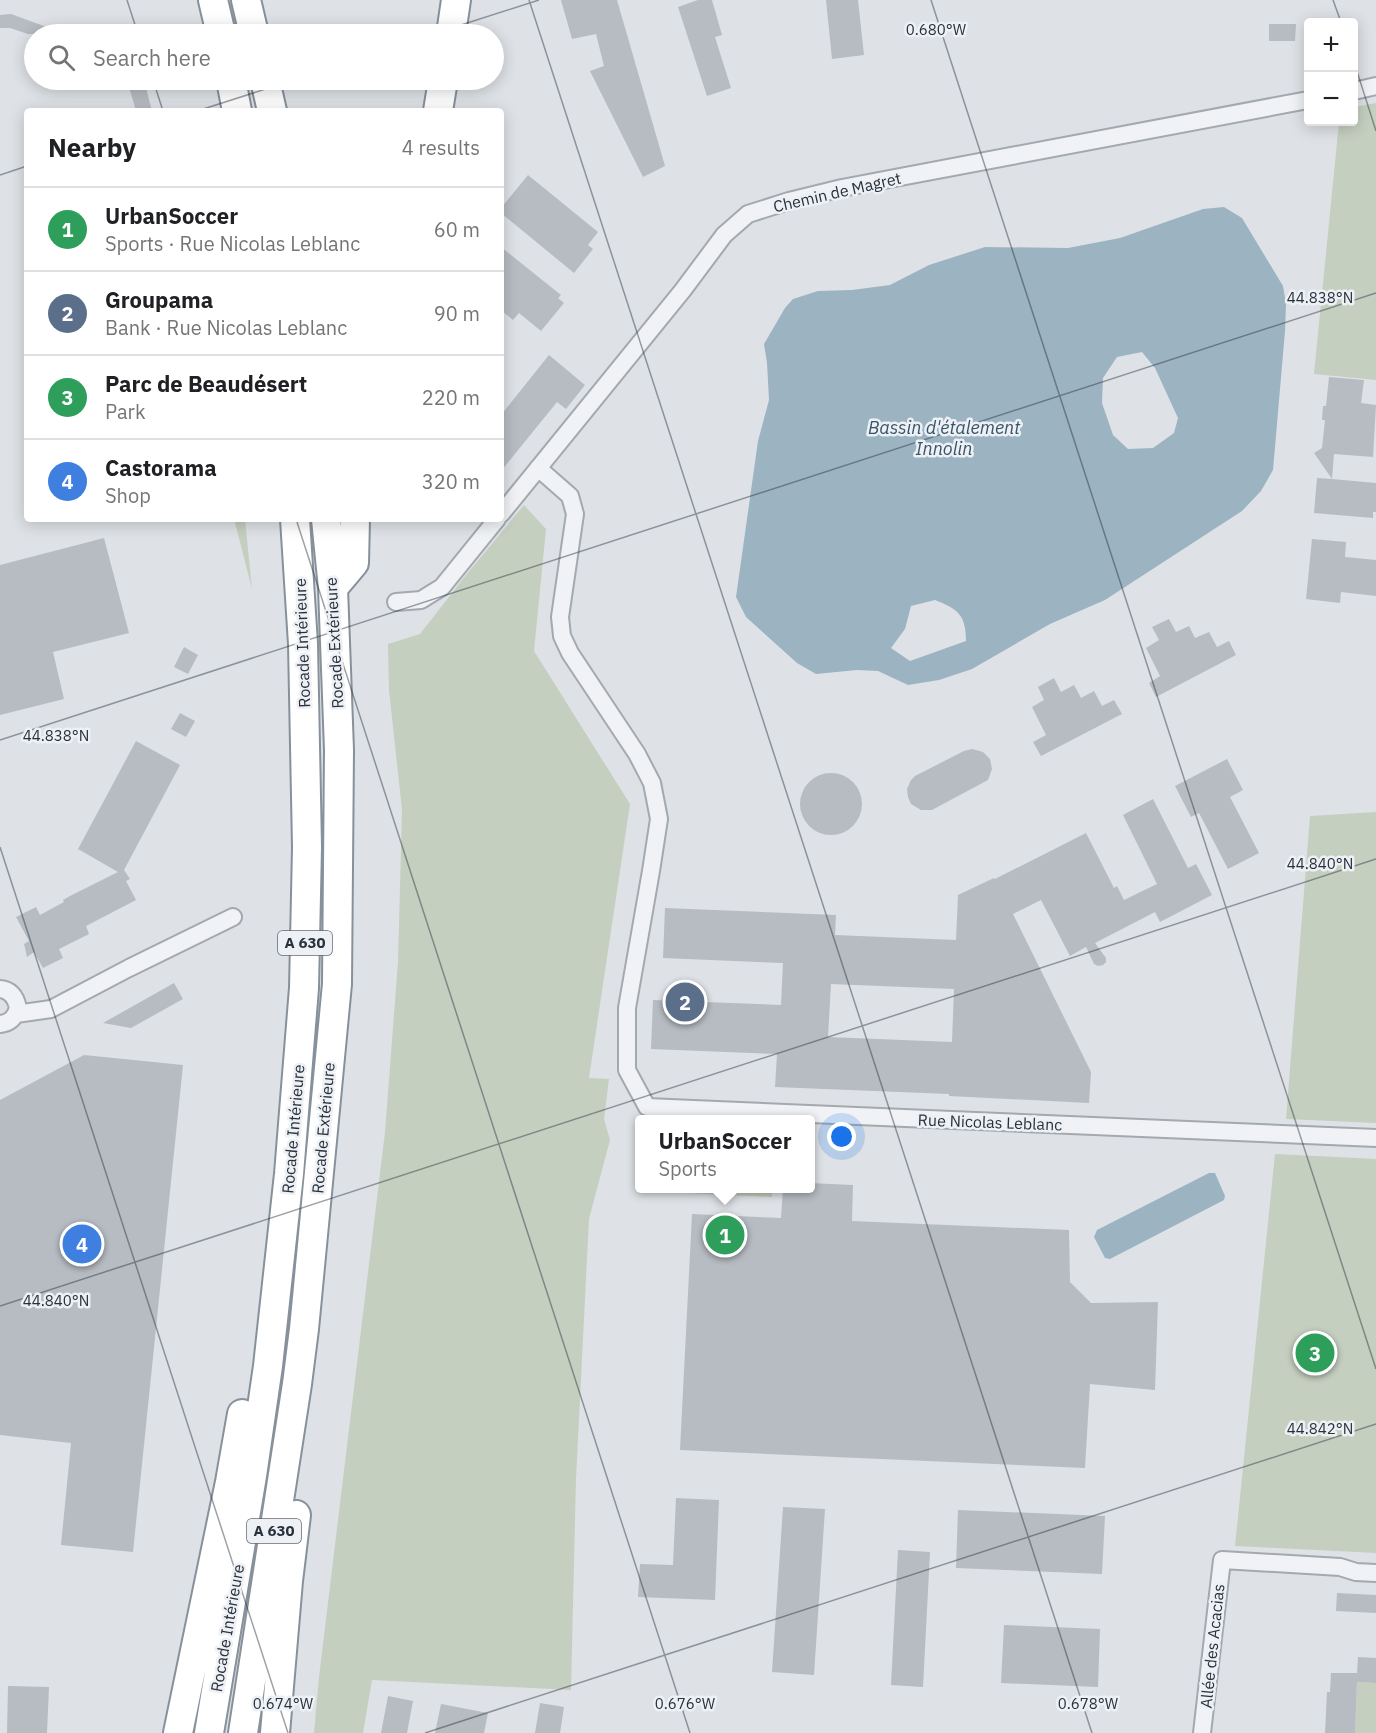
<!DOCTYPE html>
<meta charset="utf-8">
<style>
:root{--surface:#fff;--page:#f2f2f2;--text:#202124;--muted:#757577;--line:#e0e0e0;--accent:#111827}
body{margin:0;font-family:"IBM Plex Sans",sans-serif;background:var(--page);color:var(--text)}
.controls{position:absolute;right:18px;top:18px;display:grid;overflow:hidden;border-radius:6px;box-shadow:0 3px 15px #0003}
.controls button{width:54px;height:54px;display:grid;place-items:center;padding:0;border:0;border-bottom:2px solid var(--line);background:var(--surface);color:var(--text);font:30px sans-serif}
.you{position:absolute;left:842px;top:1137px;width:21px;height:21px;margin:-15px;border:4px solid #fff;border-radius:50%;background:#1a73e8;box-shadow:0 0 0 9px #1a73e833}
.badge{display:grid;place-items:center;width:39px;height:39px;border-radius:50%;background:var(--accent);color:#fff;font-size:20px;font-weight:700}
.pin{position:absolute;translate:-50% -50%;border:3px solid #fff;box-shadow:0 2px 6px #0006}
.popup{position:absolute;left:635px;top:1115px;width:180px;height:78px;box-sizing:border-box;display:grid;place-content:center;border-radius:6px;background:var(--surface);filter:drop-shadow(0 2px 4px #0005);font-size:20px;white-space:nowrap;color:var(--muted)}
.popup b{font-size:22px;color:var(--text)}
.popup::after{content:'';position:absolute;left:50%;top:100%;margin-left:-12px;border:12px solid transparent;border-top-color:var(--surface)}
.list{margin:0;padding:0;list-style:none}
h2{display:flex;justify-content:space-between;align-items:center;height:78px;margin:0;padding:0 24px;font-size:26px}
h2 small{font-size:20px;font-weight:400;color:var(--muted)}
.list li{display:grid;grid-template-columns:39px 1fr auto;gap:18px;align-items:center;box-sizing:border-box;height:84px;padding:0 24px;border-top:2px solid var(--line)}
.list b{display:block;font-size:22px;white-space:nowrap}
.list p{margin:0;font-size:20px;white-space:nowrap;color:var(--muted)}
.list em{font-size:20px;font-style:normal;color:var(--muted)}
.icon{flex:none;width:33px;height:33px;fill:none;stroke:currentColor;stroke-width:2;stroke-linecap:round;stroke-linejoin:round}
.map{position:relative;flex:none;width:1376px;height:1733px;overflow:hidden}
.search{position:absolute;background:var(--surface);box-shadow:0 3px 15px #0003;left:24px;top:24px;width:480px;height:66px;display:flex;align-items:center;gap:15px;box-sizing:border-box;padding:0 21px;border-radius:33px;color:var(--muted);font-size:22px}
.panel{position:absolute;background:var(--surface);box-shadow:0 3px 15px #0003;left:24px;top:108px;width:480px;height:414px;border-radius:6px}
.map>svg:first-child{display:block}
.green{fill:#c5cfc0}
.water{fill:#9cb3c2;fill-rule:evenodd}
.building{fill:#b6bcc2;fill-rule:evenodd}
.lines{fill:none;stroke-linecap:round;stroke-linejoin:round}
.street-casing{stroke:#a4a9af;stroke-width:20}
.highway-casing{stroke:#87919b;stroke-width:32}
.street{stroke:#f0f2f5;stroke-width:16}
.highway{stroke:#fff;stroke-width:28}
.ticks{fill:none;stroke:#29313b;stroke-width:1.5;stroke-opacity:0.45}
.labels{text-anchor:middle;stroke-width:5;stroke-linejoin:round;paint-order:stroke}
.shield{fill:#edf0f4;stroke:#646a72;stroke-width:1.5}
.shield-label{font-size:15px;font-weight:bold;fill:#29313b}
.street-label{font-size:16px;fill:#29313b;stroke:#edf0f4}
.water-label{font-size:18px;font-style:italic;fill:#38546a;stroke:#edf0f4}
.ticks-label{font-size:15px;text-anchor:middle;fill:#29313b;stroke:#edf0f4;stroke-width:5;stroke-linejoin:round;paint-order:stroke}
</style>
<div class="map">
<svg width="1376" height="1733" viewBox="0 0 1376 1733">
<rect width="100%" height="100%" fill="#dee2e6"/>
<!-- green -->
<path class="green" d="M1376,103V380L1314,374L1339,122H1354V107Z
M524,505L546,529L534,651L630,804L589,1078L609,1079L604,1119L610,1140L589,1219L576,1479L571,1690L372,1680L363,1733H314L319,1677L385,1132L398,962L402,810L389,690L388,644L420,634L466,575Z
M234,519H245L252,589Z
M1376,812V1123L1286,1119L1310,816Z
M1275,1154L1376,1159V1553L1235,1546Z
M686,1189H772V1197L685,1193Z
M1357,1682L1376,1683V1733H1355Z"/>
<!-- water -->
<path class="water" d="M1224,207L1242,218L1283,286L1286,304L1285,331L1273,470L1261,491L1242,511L1105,600L1050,624L972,669L939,680L908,685L878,671L857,670L816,674L797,663L746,617L736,597L758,441L769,400L767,363L764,344L785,308L793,299L818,291L852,290L890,285L929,265L985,247L1068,248L1120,238L1203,209ZM1142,352L1155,368L1178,418L1174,433L1153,448L1128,449L1113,435L1102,403L1103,378L1117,357ZM935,600C958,609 966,615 966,641L910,661L891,648L905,629L911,606Z
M1209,1173H1215L1225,1196L1224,1200L1110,1259L1105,1258L1094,1237L1097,1230Z"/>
<!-- building -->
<path class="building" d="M561,0H617L665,166L643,177L590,71L604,66L596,34L572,39Z
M698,0H712L722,35L715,37L731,88L707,96L678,7Z
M826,0H858L864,55L832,59Z
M11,14L63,33L62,34H28L10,28H0V15Z
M1269,24H1296L1295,41H1269Z
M127,80H144L152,111H136Z
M528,175L598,232L588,245L593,249L574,273L501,213V208Z
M501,247L561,295L558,298L564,303L541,331L519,313L513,320L501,310Z
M549,355L585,385L566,409L557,402L501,471V415Z
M1329,377L1364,380L1361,403L1376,405L1373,457L1334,454L1332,479L1376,483V512H1373V518L1314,513L1317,478L1332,479L1314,453L1322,448L1325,420H1322L1323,406H1326Z
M104,538L129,633L53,652L64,699L0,715V565Z
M1312,539L1346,542L1345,557L1376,560V596L1341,592L1340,603L1306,599Z
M1169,619L1176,632L1189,626L1195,638L1209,632L1217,647L1229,641L1236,655L1156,697L1149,683L1160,676L1146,648L1159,640L1152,627Z
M184,647L198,655L188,674L174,667Z
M1054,678L1061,692L1074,685L1081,698L1094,691L1102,706L1114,700L1122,714L1041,756L1033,742L1046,735L1032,707L1044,700L1038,687Z
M180,713L195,721L186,737L171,729Z
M136,741L180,765L124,870L130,879L126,881L136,900L86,926L89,934L59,949L63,958L43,968L34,952L27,957L24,944L29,941L16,917L36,907L40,915L64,902L63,900L70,896L118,872L78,849Z
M972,749L983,752L990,759L992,769L988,780L932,810H921L911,804L908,797L907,789L911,780L915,776L964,751Z
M1227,759L1243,790L1230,797L1259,853L1228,869L1199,813L1191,817L1175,786Z
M800 804a31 31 0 1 1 62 0a31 31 0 1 1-62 0Z
M1153,799L1188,868L1196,864L1212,895L1160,922L1155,912L1095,943L1106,958V962L1103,965L1098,966L1094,964L1086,947L1070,956L1041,900L1013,914L1091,1072L1089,1103L949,1096V1094L775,1087L777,1054L651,1049L653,1000L781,1005L783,963L663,958L665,908L836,915L835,935L956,940L958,895L994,878L995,879L1086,833L1114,888L1117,886L1124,900L1157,884L1123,815ZM831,984L954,989L952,1042L828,1037Z
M174,983L183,999L131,1028L103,1023Z
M84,1055L183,1065L133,1552L61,1545L71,1443L0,1435V1100Z
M810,1183L853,1185L852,1221L1069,1230L1070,1282L1091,1303L1158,1302L1155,1390L1090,1384L1085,1468L680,1450L692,1214L781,1218L783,1188H810Z
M676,1498L719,1500L715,1600L638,1597L640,1564L673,1565Z
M783,1507L825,1509L814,1675L772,1672Z
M958,1510L1105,1516L1102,1574L956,1568Z
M898,1550L930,1552L923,1687L891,1685Z
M1337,1593L1376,1595V1613L1336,1611Z
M1004,1625L1100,1629L1098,1687L1001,1683Z
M1358,1657L1376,1658V1683L1357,1682L1355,1733H1325L1327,1692H1330L1331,1673H1357Z
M8,1686L49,1687L47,1733H7Z
M388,1696L413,1701L407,1733H381Z
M540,1703L564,1707L560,1733H535Z
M441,1704L488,1713L484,1733H435Z"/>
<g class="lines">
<defs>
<path id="street" d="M1354,91L1376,86
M538,468L570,496L575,514L560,617L562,636L570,653L637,754L652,783L659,819L651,871L627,1008V1070L647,1107L1376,1138
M501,514L683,290L724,235L748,214L789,201L842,188L1308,100
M396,602L421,600L442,587L497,519
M0,989C11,990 16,998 18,1008C15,1018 10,1023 0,1024
M16,1014L51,1009L129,968L233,917
M1202,1733L1222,1560L1340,1567L1356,1572L1376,1573"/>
<path id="highway" d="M213,0L221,34
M246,0L254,34
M451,34L456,0
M231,80L237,111
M265,80L272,111
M438,111L443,80
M333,588L354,563L355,519
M178,1733L230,1482L242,1414
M209,1733L252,1476L268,1366L289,1174L304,988L307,847L303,644L295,519
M243,1733L297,1384L304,1329L337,984L339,750L333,588L326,519
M275,1733L288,1581L296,1515"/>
</defs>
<!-- street casing -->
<use href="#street" class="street-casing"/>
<!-- highway casing -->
<use href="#highway" class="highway-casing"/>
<!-- street -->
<use href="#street" class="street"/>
<!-- highway -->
<use href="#highway" class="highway"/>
</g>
<!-- ticks -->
<path class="ticks" d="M127,0L138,34M529,0L1092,1733M931,0L1376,1369M1333,0L1341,22M433,34L539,0M1354,62L1376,131M153,80L163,111M197,111L294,80M0,175L27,166M296,519L690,1733M0,740L1376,293M0,847L288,1733M0,1306L1376,859M425,1733L1376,1424"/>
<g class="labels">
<!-- shield labels -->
<g class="shield">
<rect x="278" y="931" width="54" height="24" rx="4.5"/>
<rect x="247" y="1519" width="54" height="24" rx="4.5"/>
</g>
<g class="shield-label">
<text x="305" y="948">A 630</text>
<text x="274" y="1536">A 630</text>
</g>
<!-- street labels -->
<g class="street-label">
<text transform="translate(837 192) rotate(-13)" y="6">Chemin de Magret</text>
<text transform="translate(302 643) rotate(-92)" y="6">Rocade Intérieure</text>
<text transform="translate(334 643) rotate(-93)" y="6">Rocade Extérieure</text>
<text transform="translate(990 1122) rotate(2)" y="6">Rue Nicolas Leblanc</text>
<text transform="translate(323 1128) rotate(-85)" y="6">Rocade Extérieure</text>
<text transform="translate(293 1129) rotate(-85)" y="6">Rocade Intérieure</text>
<text transform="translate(227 1628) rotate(-80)" y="6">Rocade Intérieure</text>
<text transform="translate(1212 1646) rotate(-84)" y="6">Allée des Acacias</text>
</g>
<!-- water labels -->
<g class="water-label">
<text x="944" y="434">Bassin d'étalement<tspan x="944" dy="21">Innolin</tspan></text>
</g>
</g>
<g class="ticks-label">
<text x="936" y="35">0.680°W</text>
<text x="1320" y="303">44.838°N</text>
<text x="56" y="741">44.838°N</text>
<text x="1320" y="869">44.840°N</text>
<text x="56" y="1306">44.840°N</text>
<text x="1320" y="1434">44.842°N</text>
<text x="283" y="1709">0.674°W</text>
<text x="685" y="1709">0.676°W</text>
<text x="1088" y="1709">0.678°W</text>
</g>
</svg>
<div class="controls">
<button>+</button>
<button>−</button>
</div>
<div class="you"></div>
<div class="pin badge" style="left:725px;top:1235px;background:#2e9e5b">1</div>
<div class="popup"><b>UrbanSoccer</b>Sports</div>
<div class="pin badge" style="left:685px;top:1002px;background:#5c6f8a">2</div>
<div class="pin badge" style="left:1315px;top:1353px;background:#2e9e5b">3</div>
<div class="pin badge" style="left:82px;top:1244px;background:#3f7fe0">4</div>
<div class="search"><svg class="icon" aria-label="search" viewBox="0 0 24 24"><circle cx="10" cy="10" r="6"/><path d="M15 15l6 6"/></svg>Search here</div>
<section class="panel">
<h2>Nearby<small>4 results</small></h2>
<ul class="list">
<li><span class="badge" style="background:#2e9e5b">1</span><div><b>UrbanSoccer</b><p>Sports · Rue Nicolas Leblanc</p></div><em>60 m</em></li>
<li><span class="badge" style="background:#5c6f8a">2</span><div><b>Groupama</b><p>Bank · Rue Nicolas Leblanc</p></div><em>90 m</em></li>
<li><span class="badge" style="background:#2e9e5b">3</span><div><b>Parc de Beaudésert</b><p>Park</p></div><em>220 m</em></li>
<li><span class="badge" style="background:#3f7fe0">4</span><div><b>Castorama</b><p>Shop</p></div><em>320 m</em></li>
</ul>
</section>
</div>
